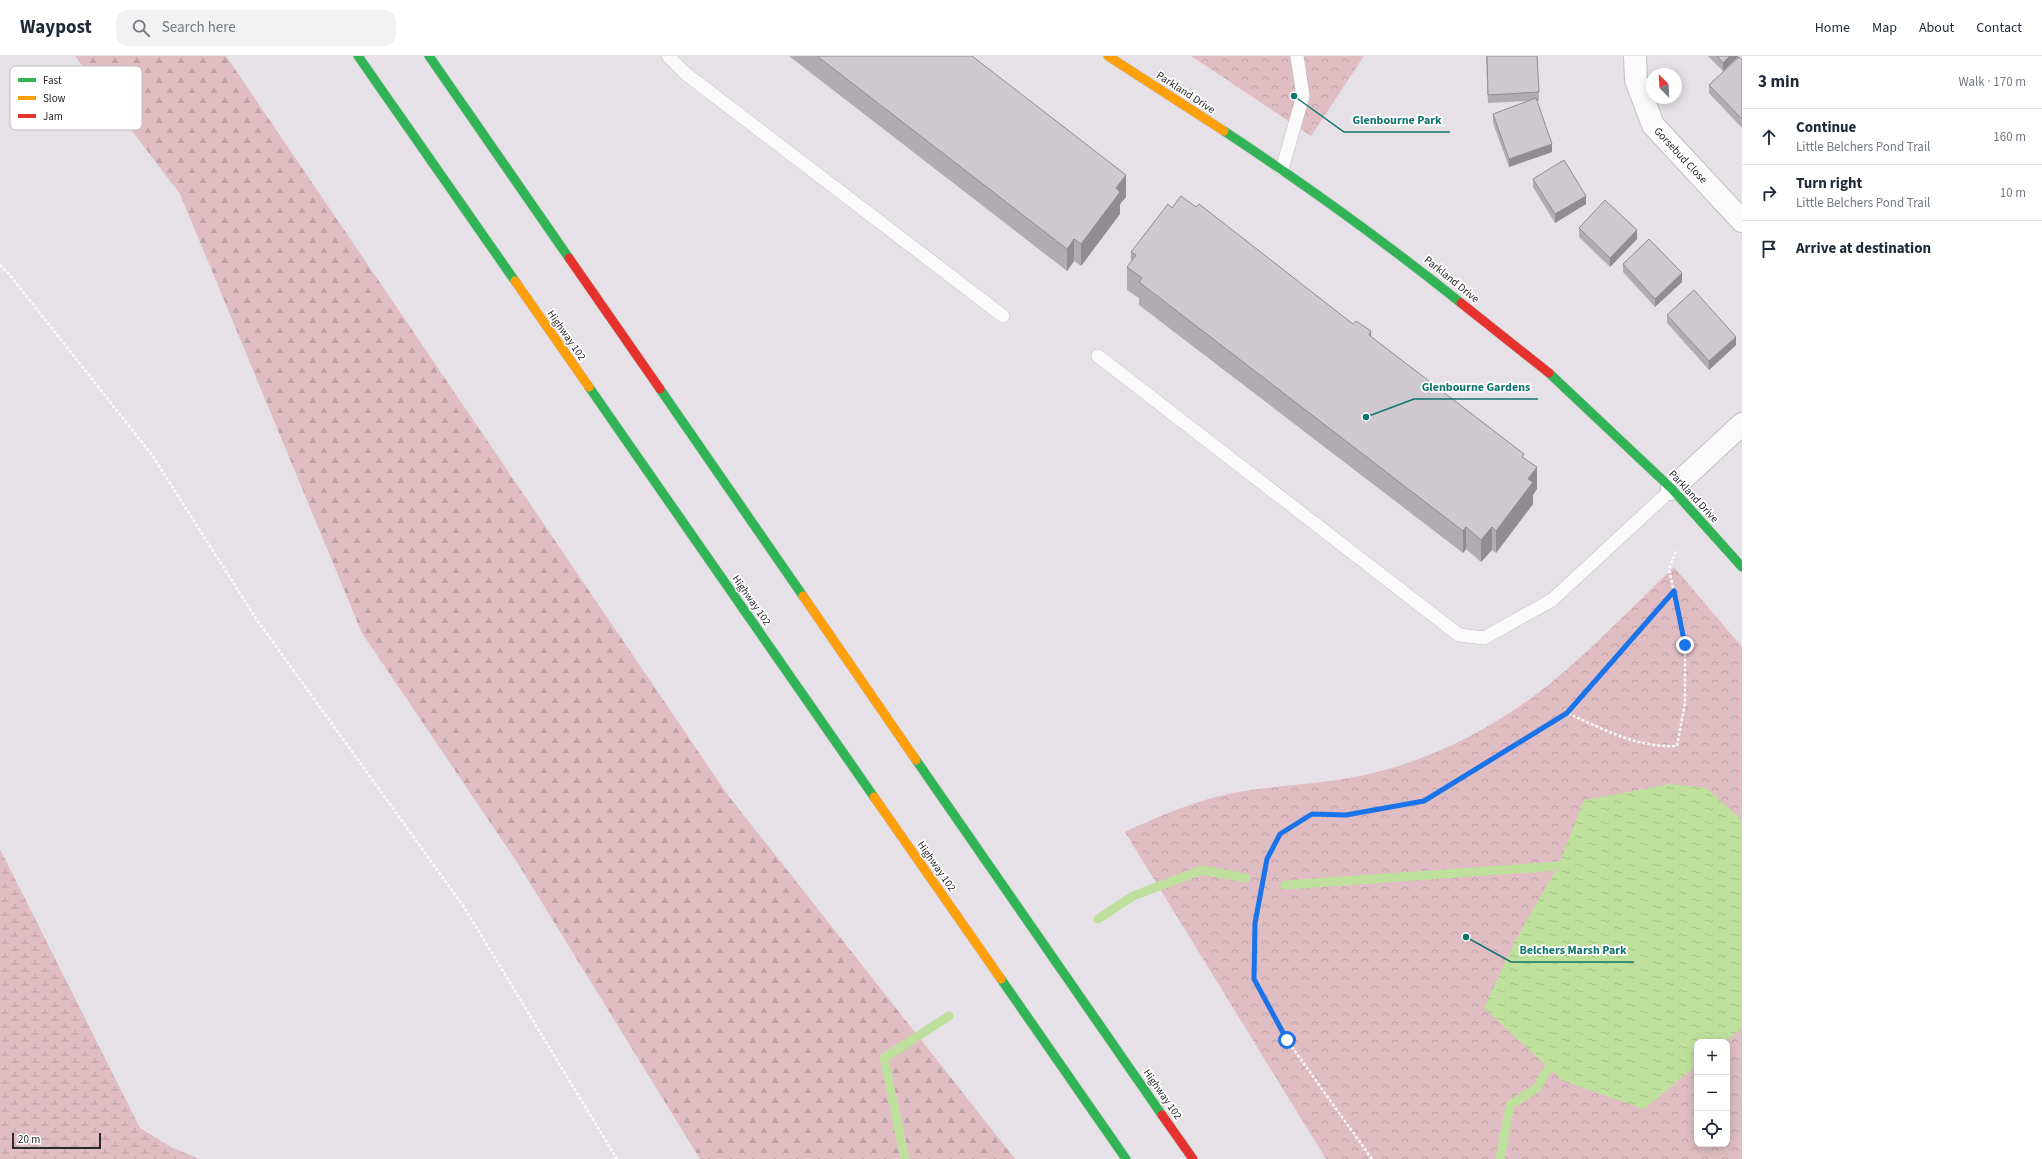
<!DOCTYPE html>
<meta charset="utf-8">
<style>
:root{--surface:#fff;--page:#f2f2f3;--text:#1f2937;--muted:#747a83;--line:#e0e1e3}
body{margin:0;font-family:"Source Sans 3",sans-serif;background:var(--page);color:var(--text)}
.controls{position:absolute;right:12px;bottom:12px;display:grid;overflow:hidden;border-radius:8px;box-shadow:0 2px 10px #0003}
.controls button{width:36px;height:36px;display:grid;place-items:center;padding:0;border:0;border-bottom:1px solid var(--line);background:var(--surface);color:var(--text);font:20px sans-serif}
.compass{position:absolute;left:1646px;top:12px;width:36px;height:36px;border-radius:50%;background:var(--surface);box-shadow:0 2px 10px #0003;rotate:336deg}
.scale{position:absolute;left:12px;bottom:10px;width:89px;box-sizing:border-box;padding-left:4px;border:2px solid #292929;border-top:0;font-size:11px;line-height:14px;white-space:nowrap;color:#292929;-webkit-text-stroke:3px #fff;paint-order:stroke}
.stop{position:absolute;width:12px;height:12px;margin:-9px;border:3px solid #1a73e8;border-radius:50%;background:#fff}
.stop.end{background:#1a73e8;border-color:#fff;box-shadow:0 1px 4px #0008}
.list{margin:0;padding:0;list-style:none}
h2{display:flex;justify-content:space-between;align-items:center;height:52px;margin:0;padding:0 16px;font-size:17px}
h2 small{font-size:13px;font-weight:400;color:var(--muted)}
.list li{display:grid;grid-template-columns:26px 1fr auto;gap:12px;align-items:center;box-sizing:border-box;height:56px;padding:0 16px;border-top:1px solid var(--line)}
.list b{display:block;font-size:15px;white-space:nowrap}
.list p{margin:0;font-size:13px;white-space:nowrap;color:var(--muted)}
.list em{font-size:13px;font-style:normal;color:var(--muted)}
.icon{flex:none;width:22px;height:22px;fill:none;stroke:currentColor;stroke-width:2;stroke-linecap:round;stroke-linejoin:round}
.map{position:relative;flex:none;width:1742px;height:1103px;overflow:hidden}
header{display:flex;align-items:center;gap:24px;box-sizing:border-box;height:56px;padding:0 20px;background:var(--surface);border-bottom:1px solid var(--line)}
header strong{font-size:19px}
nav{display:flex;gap:22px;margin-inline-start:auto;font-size:14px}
.search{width:280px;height:36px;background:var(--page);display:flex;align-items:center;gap:10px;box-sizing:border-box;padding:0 14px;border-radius:12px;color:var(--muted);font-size:15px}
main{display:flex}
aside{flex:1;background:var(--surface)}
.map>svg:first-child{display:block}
.forest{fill:url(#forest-firs)}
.wetland{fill:url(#wetland-marsh)}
.park{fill:url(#park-crowns);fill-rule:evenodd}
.water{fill:url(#water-ripples)}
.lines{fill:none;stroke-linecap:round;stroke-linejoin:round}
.stream{stroke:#bfe09c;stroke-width:9}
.lane-casing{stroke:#c1c0c1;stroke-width:14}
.street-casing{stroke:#c1c0c1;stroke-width:24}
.fast-casing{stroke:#c1c0c1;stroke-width:10}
.slow-casing{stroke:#c1c0c1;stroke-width:10}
.jam-casing{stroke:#c1c0c1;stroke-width:10}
.path{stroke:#fbfafb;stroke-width:2.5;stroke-dasharray:3 2;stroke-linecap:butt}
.lane{stroke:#fbfafb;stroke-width:13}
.street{stroke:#fbfafb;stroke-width:22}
.fast{stroke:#30b455;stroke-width:9}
.slow{stroke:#ff9f0a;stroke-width:9}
.jam{stroke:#e5322d;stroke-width:9}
.wall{fill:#b0adb1}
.shaded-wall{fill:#908d90}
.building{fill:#cdc9ce;stroke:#908d90}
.route{stroke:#1a73e8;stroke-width:5}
.labels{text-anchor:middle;stroke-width:3.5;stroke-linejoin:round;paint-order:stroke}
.street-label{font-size:11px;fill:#292929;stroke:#fff}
.key{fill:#fff;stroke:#bfbfbf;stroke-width:1}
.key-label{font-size:11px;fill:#292929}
.leader{fill:none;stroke:#0f766e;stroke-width:1.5}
.callout-dot{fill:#0f766e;stroke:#fff;stroke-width:1.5}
.callout-label{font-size:12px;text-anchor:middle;font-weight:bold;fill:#0f766e;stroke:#fff;stroke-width:3.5;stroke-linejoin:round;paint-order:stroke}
</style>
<header>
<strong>Waypost</strong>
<div class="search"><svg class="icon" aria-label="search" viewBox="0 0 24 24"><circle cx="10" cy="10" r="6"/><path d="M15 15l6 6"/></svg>Search here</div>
<nav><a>Home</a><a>Map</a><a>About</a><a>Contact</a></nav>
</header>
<main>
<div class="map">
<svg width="1742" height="1103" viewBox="0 0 1742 1103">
<defs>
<pattern id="forest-firs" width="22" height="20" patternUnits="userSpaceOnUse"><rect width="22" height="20" fill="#dfbdc3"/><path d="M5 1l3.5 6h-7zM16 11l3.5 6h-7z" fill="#bfa2a8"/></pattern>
<pattern id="wetland-marsh" width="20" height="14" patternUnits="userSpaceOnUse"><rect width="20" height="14" fill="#dfbdc3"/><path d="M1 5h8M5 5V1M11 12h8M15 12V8" fill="none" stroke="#bfa2a8"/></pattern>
<pattern id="park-crowns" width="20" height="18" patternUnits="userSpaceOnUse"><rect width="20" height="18" fill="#dfbdc3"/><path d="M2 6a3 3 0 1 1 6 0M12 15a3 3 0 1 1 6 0" fill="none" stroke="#bfa2a8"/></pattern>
<pattern id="water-ripples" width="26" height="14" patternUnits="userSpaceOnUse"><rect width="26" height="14" fill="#bfe09c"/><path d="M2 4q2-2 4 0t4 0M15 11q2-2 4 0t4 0" fill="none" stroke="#a4c086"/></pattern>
</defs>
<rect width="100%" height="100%" fill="#e6e0e7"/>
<!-- forest -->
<path class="forest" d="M75,0H226L727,738L1015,1103H700L517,806L362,577L180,138Z"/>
<!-- wetland -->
<path class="wetland" d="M0,793L140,1072L171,1091L199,1103H0Z"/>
<!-- park -->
<path class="park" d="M1191,0H1364L1311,80Z
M1674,511L1742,591V1103H1326L1125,776C1165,757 1205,741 1250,734C1288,729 1327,727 1365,719C1432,704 1494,672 1547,630C1592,594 1632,551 1674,511ZM1697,986H1727V1088H1697Z"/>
<!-- water -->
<path class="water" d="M1670,728L1707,732L1742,765V972L1725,986H1697V1009L1644,1053L1563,1025L1484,952L1516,883L1558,810L1584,744Z"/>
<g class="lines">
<!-- stream -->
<path class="stream" d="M1285,829L1558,810
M1098,863L1133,840L1202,814L1246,822
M905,1103L884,1002L949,960
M1500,1103L1510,1049L1537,1032L1548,1012"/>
<defs>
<path id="lane" d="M668,0L686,18L1003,260
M1282,113L1303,40L1297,0
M1098,300L1459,579L1484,582L1552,544L1672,433"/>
<path id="street" d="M1635,0L1636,24L1653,69L1742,165
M1672,433L1742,368"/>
<path id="fast" d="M358,0L515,225
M429,0L569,202
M1224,75C1306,129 1385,186 1461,247
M1549,317L1672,433L1742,511
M589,331L874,741
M660,333L803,540
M916,704L1162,1059
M1001,923L1126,1103"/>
<path id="slow" d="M1108,0L1224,75
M515,225L589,331
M803,540L916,704
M874,741L1001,923"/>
<path id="jam" d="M569,202L660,333
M1461,247L1549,317
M1162,1059L1193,1103"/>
</defs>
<!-- lane casing -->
<use href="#lane" class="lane-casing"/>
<!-- street casing -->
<use href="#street" class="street-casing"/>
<!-- fast casing -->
<use href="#fast" class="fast-casing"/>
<!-- slow casing -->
<use href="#slow" class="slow-casing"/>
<!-- jam casing -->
<use href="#jam" class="jam-casing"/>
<!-- path -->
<path class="path" d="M0,209L9,218L152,399L257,564L464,851L617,1103
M1567,657L1674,535
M1372,1103L1287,984L1254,923L1255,867L1267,803L1280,778L1312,758L1346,759L1424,745L1567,657C1603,673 1637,692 1677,690L1685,647V589L1669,513L1676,494"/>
<!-- lane -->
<use href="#lane" class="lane"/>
<!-- street -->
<use href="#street" class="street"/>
<!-- fast -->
<use href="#fast" class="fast"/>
<!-- slow -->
<use href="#slow" class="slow"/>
<!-- jam -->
<use href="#jam" class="jam"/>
</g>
<!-- wall -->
<path class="wall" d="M789,0H972L1126,141L1120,148V158L1081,210L1074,205L1067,215Z
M1486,0H1537L1539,45H1537L1552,96L1509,111L1493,67V58L1528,45L1488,47Z
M1708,0H1739L1723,15Z
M1742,4V72L1709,37V29Z
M1533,123L1586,148L1555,167L1533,131Z
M1172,152L1353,268L1371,281L1524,402L1537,433L1533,439V448L1496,497L1492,494L1481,506L1466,493L1463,497L1139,249V242L1127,234V211L1131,206V196Z
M1579,172L1637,183L1610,211L1579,181Z
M1623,208L1682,226L1655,251L1623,216Z
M1667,259L1736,289L1709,314L1667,267Z"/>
<!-- shaded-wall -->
<path class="shaded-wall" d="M1730,0H1739L1723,15V7Z
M1552,88V96L1509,111V103Z
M1126,119V141L1120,148V158L1081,210V188L1116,132Z
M1586,140V148L1555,167V158Z
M1637,174V183L1610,211V202Z
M1074,183V205L1067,215V193Z
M1682,217V226L1655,251V243Z
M1371,275V298L1369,279Z
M1736,281V289L1709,314V305Z
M1537,411V433L1533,439V448L1496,497V475L1528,423Z
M1466,471V493L1463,497V475Z
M1492,471V494L1481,506V484Z"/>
<!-- building -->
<path class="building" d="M817,0H972L1126,119L1116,132L1120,136L1081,188L1074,183L1067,193Z
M1487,0H1537L1539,36L1488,39Z
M1717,0H1730L1723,7Z
M1739,1L1742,4V63L1709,29Z
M1536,42L1552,88L1509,103L1493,58Z
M1564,104L1586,140L1555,158L1533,123Z
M1181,140L1196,151L1199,148L1353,268L1356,265L1371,275L1369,279L1524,398L1522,401L1537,411L1528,423L1533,426L1496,475L1492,471L1481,484L1466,471L1463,475L1139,226L1142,222L1127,211L1136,199L1131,196L1168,148L1172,152Z
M1605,144L1637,174L1610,202L1579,172Z
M1649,183L1682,217L1655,243L1623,208Z
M1694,234L1736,281L1709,305L1667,259Z"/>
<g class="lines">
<!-- route -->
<path class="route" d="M1287,984L1254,923L1255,867L1267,803L1280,778L1312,758L1346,759L1424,745L1567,657L1674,535L1685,589"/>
</g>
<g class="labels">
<!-- street labels -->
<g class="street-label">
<text transform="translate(1186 36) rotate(33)" y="4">Parkland Drive</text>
<text transform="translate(1681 99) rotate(47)" y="4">Gorsebud Close</text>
<text transform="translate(1452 223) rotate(39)" y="4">Parkland Drive</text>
<text transform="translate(567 279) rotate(55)" y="4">Highway 102</text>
<text transform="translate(1694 440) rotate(47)" y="4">Parkland Drive</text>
<text transform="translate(752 544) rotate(55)" y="4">Highway 102</text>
<text transform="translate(937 810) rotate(55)" y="4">Highway 102</text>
<text transform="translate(1163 1038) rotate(55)" y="4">Highway 102</text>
</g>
</g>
<!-- legend -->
<rect x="10" y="10" width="132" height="64" rx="6" class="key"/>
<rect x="18" y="22" width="18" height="4" fill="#30b455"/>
<rect x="18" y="40" width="18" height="4" fill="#ff9f0a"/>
<rect x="18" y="58" width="18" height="4" fill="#e5322d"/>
<g class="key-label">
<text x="43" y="28">Fast</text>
<text x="43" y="46">Slow</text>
<text x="43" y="64">Jam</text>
</g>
<!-- callouts -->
<path class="leader" d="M1294 40L1344 76H1450M1366 361L1414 343H1538M1466 881L1511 906H1634"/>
<g class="callout-dot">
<circle cx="1294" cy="40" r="4"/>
<circle cx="1366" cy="361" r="4"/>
<circle cx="1466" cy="881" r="4"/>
</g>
<g class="callout-label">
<text x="1397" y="68">Glenbourne Park</text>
<text x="1476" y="335">Glenbourne Gardens</text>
<text x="1573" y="898">Belchers Marsh Park</text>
</g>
</svg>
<div class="controls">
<button>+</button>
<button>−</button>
<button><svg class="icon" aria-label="locate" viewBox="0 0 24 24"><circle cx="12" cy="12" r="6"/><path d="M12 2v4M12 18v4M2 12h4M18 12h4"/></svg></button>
</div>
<svg class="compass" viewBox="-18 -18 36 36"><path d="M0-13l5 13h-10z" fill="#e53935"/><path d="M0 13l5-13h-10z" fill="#747a83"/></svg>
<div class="scale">20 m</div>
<div class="stop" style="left:1287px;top:984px"></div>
<div class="stop end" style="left:1685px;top:589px"></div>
</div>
<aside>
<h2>3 min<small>Walk · 170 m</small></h2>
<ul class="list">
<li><svg class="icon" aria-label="ahead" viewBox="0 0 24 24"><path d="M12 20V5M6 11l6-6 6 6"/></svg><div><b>Continue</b><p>Little Belchers Pond Trail</p></div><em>160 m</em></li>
<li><svg class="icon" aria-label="right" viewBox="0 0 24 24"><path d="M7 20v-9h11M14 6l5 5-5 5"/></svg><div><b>Turn right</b><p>Little Belchers Pond Trail</p></div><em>10 m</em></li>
<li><svg class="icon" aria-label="arrive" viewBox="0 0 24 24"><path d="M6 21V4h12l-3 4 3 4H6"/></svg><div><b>Arrive at destination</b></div></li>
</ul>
</aside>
</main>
